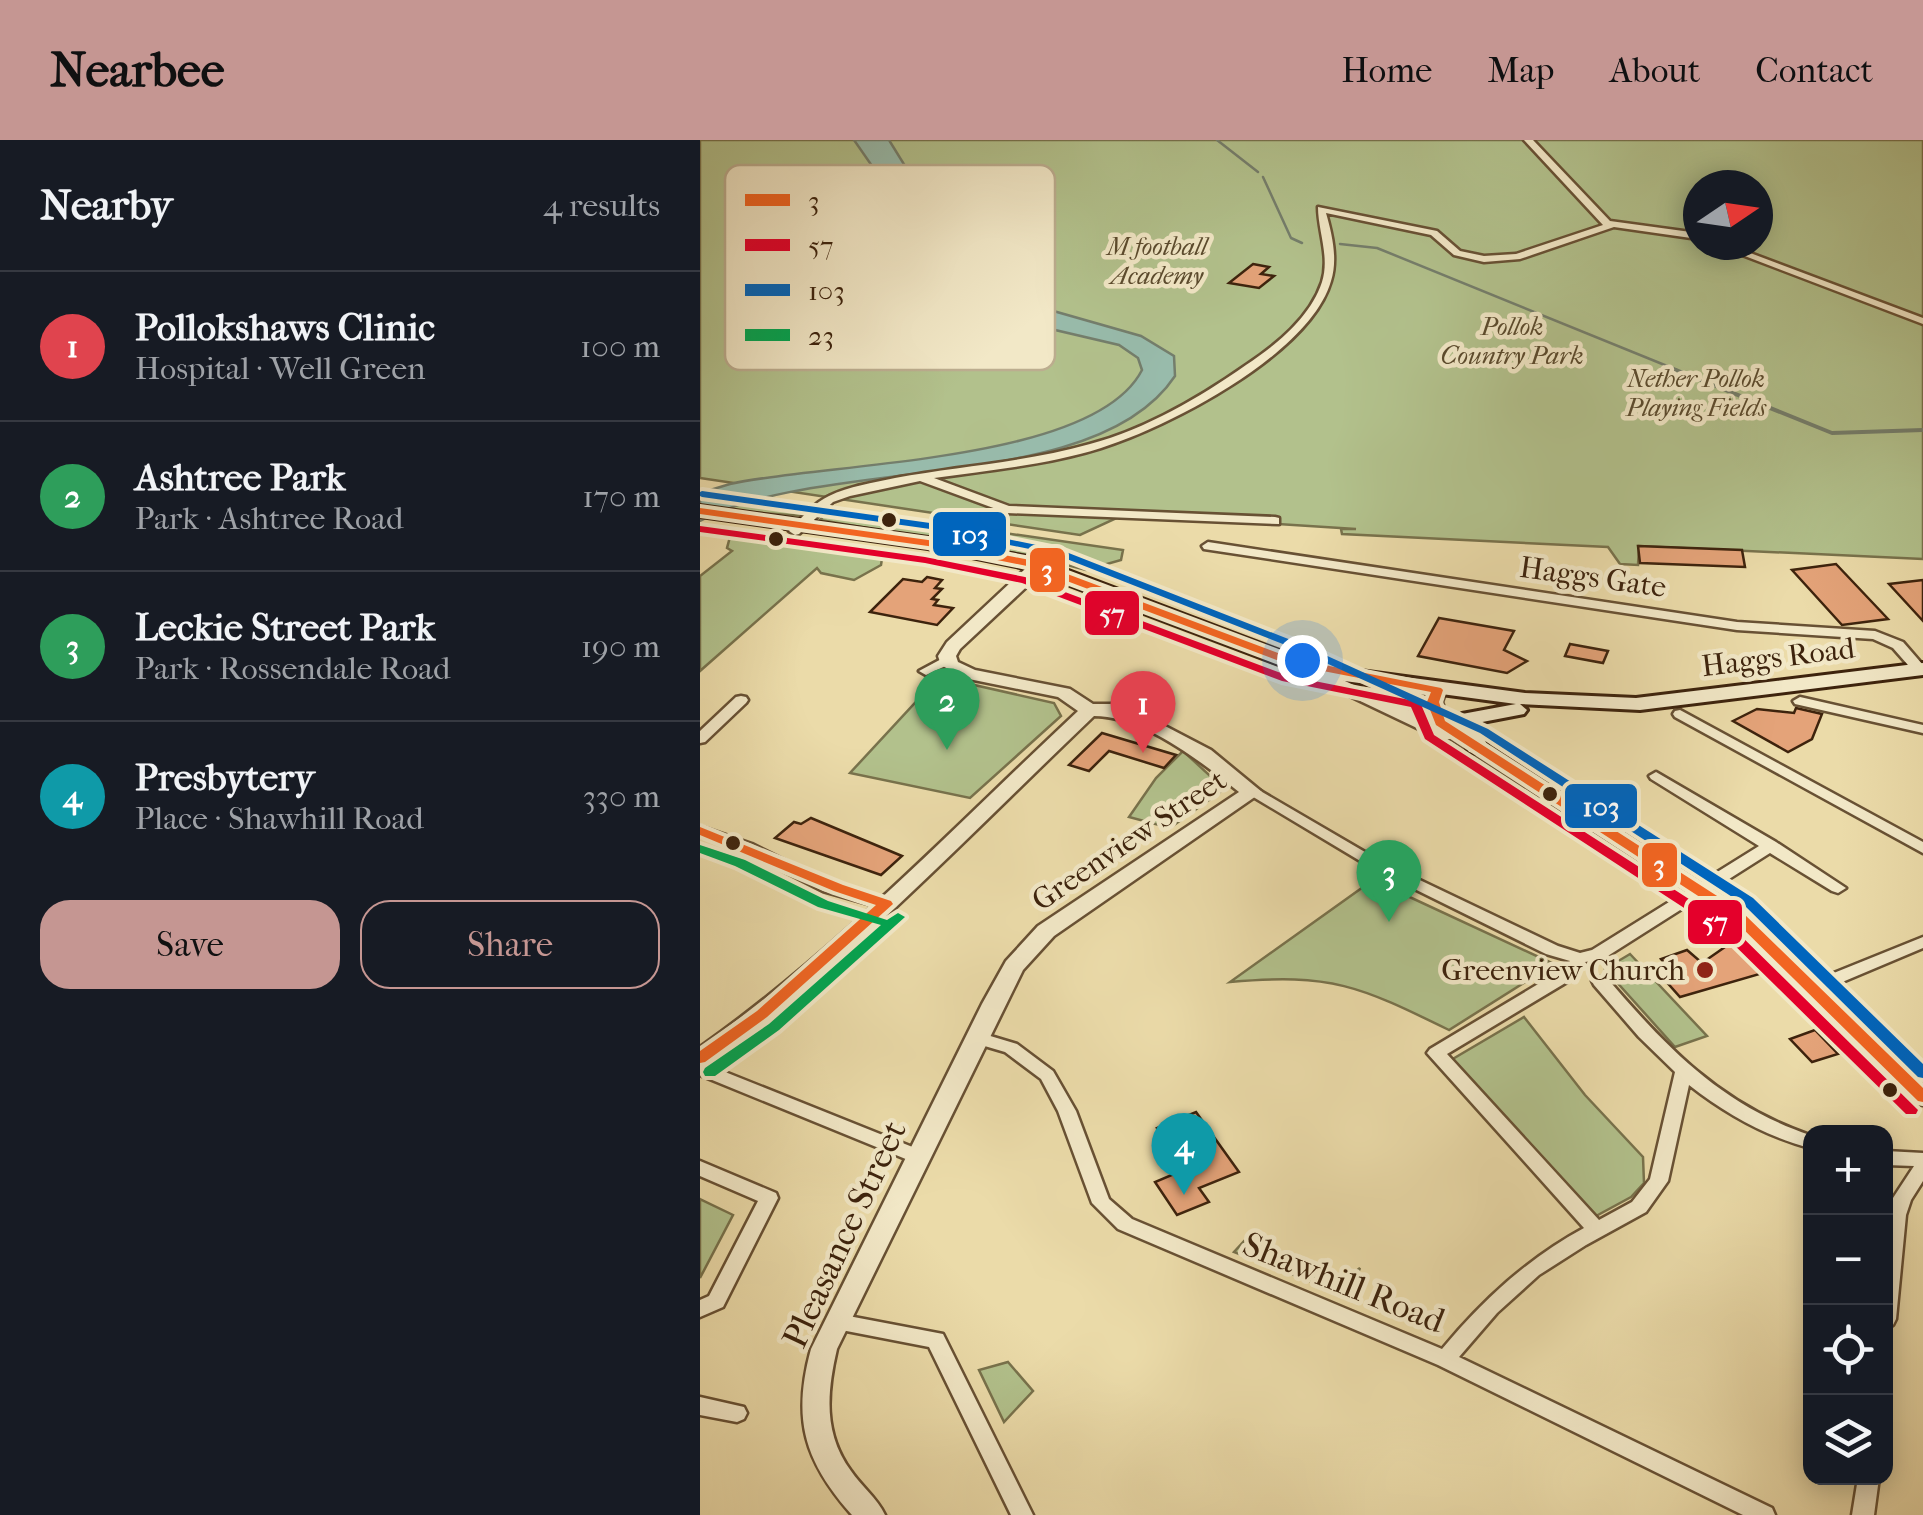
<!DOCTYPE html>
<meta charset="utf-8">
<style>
:root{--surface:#171b24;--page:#20242c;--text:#f1f3f6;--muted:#9ea1a6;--line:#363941;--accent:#c59692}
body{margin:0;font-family:"IM FELL French Canon",serif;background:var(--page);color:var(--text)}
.controls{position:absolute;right:30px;bottom:30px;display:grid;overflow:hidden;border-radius:20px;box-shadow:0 5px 25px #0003}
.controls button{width:90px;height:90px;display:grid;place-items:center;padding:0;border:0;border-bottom:2px solid var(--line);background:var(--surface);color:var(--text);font:50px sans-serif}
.compass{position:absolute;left:983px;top:30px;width:90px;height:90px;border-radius:50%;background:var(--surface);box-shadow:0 5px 25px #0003;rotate:77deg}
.you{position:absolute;left:602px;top:520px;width:35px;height:35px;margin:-25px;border:8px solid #fff;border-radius:50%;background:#1a73e8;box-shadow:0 0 0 15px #1a73e833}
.badge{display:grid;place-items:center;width:65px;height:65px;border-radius:50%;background:var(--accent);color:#fff;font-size:32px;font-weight:700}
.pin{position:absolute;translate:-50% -82px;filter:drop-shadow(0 2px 5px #0008)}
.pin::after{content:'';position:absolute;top:52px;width:35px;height:30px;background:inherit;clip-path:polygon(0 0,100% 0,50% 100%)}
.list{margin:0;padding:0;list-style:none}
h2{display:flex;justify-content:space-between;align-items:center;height:130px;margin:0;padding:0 40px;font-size:42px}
h2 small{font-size:32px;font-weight:400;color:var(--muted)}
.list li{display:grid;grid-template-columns:65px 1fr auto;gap:30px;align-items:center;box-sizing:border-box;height:150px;padding:0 40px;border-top:2px solid var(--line)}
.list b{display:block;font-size:38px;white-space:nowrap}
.list p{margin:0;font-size:32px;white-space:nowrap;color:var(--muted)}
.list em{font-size:32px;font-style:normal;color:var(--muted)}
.actions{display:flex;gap:20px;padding:30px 40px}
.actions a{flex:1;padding:22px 0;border:2px solid var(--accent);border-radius:30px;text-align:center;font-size:35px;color:var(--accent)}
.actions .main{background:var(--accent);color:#111}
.icon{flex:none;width:55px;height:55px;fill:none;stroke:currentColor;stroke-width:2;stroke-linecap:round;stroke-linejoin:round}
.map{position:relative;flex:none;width:1223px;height:1375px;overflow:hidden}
header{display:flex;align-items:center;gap:60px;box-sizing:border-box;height:140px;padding:0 50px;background:var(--accent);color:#111}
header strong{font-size:48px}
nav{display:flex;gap:55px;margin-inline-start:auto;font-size:35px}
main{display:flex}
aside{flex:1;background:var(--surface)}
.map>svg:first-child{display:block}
.green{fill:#b2c18c;stroke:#78724c;stroke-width:2.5;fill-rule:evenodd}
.water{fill:#98bbab;stroke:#747e6c;stroke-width:2.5}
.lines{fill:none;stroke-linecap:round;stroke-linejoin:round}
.stream-far1{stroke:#747e6c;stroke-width:2.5}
.stream{stroke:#747e6c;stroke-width:4}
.building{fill:#e4a379;stroke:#3d230d;stroke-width:2.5}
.minor-casing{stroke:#685134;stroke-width:5}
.tertiary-casing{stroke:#685134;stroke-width:5}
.secondary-casing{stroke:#3d230d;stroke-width:6}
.minor{fill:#f2e8c7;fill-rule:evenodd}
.tertiary{fill:#f2e8c7;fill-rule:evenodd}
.secondary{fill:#f2e8c7;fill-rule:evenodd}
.bus-1-casing{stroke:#f2e8c7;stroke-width:8}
.bus-2-casing{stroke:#f2e8c7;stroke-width:8}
.bus-3-casing{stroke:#f2e8c7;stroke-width:8}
.bus-4-casing{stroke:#f2e8c7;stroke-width:8}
.bus-1{fill:#f26522;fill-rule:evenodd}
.bus-2{fill:#e4002b;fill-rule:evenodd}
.bus-3{fill:#0065bd;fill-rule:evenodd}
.bus-4{fill:#00a651;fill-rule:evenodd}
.bus-dot{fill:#3d230d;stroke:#f2e8c7;stroke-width:4}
.poi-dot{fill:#8f2418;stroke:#f2e8c7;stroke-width:4}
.labels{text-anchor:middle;stroke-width:9;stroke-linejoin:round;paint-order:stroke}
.far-park-label{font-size:25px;font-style:italic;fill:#5a4a2d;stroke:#f2e8c7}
.street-label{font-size:30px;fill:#3d230d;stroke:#f2e8c7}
.poi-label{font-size:30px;fill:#3d230d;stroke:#f2e8c7;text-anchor:end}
.near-street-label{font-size:35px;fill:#3d230d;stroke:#f2e8c7}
.key{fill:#f2e8c7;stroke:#bcad8f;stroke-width:2.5}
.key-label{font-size:28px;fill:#3d230d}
.line-badge{stroke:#f2e8c7;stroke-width:4}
.badge-label{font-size:28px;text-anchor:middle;font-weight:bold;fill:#fff}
</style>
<header>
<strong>Nearbee</strong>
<nav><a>Home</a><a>Map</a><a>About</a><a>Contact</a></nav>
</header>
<main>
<aside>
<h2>Nearby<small>4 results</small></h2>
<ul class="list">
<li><span class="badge" style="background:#e0444e">1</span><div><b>Pollokshaws Clinic</b><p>Hospital · Well Green</p></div><em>100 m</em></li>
<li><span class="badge" style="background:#2e9e5b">2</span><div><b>Ashtree Park</b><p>Park · Ashtree Road</p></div><em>170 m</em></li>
<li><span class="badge" style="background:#2e9e5b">3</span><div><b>Leckie Street Park</b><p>Park · Rossendale Road</p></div><em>190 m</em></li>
<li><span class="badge" style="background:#0f9aa8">4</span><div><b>Presbytery</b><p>Place · Shawhill Road</p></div><em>330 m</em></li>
</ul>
<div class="actions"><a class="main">Save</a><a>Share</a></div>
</aside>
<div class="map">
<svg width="1223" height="1375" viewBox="0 0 1223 1375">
<rect width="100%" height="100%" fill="#ebdba9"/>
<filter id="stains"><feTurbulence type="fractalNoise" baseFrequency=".002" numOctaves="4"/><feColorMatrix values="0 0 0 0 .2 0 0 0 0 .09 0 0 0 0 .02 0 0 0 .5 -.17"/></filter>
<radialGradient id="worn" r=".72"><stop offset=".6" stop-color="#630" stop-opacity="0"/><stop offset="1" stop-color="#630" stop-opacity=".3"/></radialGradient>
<!-- green -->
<path class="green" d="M0,0H1223V419L939,406L938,425L920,424L908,407L642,394L641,389H656L425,374L380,395L0,338ZM998,45H1058V105H998Z
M60,357L119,366L103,376L22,370Z
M131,368L423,410L421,420L386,430L333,416L120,380Z
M58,394L183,413L181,425L154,440L121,433L117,428L0,531V436L32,411L27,408L30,397Z
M239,537L354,563L361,576L270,658L150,633Z
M483,611L520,645V652L470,688L429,677L456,638Z
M673,740L854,824L749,890C659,846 632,833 530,842Z
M930,814L1007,896L975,907L905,829Z
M824,877L885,955L943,1017L944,1043L931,1057L896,1076L751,920Z
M0,1059L33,1075L0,1138Z
M546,1099L646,1139L660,1128L648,1156L534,1112Z
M308,1222L333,1251L304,1282L279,1230Z"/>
<!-- water -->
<path class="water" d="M154,0H189L215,42L236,94L274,133L343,168L441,196L474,216L475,236C396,356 124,315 0,381V353L30,344C126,322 394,324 442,230L438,218L419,205L321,182L242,135L204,87L186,46Z"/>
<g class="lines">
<!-- stream-far1 -->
<path class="stream-far1" d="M517,0L558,32
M563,37L591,98L602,103
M640,104L677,108L977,230"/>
<!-- stream -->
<path class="stream" d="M971,228L1132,293L1223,290"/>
</g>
<!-- building -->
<path class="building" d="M553,124L569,127L561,134L574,136L559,148L529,143Z
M938,406L1042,410L1045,427L940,423Z
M1136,424L1188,479L1142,485L1092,430Z
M227,437L242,440L235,448L242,449L232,459L238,460L234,465L253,468L237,485L170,472L203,439L222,442Z
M1223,440V481L1189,444Z
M739,478L814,491L804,510L827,521L807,533L718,516Z
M870,504L908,511L903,523L865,516Z
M1096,568L1122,574L1112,599L1088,612L1033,581L1057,569L1094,573Z
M402,593L476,615L464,628L409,611L389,631L369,625Z
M111,678L202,716L181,735L75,698L94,682L101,684Z
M1038,798L1070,831L980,857L964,839L975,835L961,819L987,810L1002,823Z
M1115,890L1138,914L1112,922L1090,899Z
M496,972L539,1032L499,1048L509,1062L477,1075L455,1042L486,1029L457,988Z"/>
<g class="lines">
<defs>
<path id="minor" d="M824,0H833L910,81L998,93V99L914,87L820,119L784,122L754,115L731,95L626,73C632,94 638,119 631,141C610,214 469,287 401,308C347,325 290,330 234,338L309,366L575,377L579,378V384L307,373L220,341L150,356L133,362L99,394L95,395L89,391C100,379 114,363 129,356C149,346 173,343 195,338C260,326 327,322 390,304C446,289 499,258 546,225C576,205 610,178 622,142C630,117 618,91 618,67L737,91L760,111L784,116L816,114L903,85Z
M1016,105H1029L1223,178V184Z
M508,402L1037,482L1175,491L1203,502L1223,525V533H1215L1193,508L1173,499L1037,490L504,409L502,406Z
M247,516L252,517L254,520L252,523L226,535L219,531Z
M41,556L46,557L48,560L46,563L5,602L0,603V591L36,557Z
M1100,557L1223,585V593L1095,564L1093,561Z
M980,570L1223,702V713L975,577L973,574L975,571Z
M956,632L1076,702L1146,748L1138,753L1132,751L1070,713L903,819L885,822L877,836L747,914L899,1080L932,1062L950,1039L975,932L939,897L894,845L892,841L894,837H906C966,907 1021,965 1110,995V1008C1065,996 1026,974 989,945L968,1041L946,1072L886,1105L839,1135L797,1173L759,1217L1072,1368L1075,1375H1043L738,1225L418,1089L392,1063L358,971L341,939L305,912L271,902L268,898L271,894L277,892L317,904L353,931L376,971L409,1059L432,1079L742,1209C783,1160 827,1119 884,1088L727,913L730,909L865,828L870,821L846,814L672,728L545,652L547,649H557L682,722L858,806L880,813L892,810L1059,706L951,639L949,636Z
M0,686L52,704L135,745L192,760L194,764L186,769L123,751L42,710L0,696Z
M1223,797V808L1121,851H1109L1107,847L1109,843Z
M0,922L225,1012L228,1017L225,1022L219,1024L213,1022L0,935Z
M1186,1011L1223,1013V1041L1211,1060L1206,1075L1196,1179L1193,1185L1186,1187L1188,1075L1193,1058L1214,1026L1186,1025Z
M0,1021L76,1053L78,1058L23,1167L0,1177V1160L9,1156L58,1061L0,1036Z
M138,1174L243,1194L333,1375H311L229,1207L131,1188L128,1182L131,1176Z
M0,1257L44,1267L47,1273L44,1279L37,1282L0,1275Z
M1158,1338H1179L1174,1375H1152Z"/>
<path id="tertiary" d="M331,428L339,433L337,437L260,509L256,516L258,522L275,530L370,549L393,564H412L442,574L511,610L562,652L354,796L323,830L137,1209C127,1252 123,1293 151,1331C161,1346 177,1358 185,1375H152C104,1321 92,1279 111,1209L282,864L306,821L338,786L539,652C502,622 443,576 394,576C269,695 149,823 8,924L0,926V907C138,810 255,686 378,571L358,557L264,538L241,525L238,516L247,502L325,429Z
M597,519L730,580C725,567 722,558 731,546H743L746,550L742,562L748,580L1044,770L1223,943V965L1215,963L1030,780L752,599H740L591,528L588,524Z"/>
<path id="secondary" d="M0,366L228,398L337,419L598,518L638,528L825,553L936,558L1223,523V535L940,570L820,564L827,570L824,574L777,583L788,607L777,613L769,612L755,585L762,574L816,564L637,540L584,526L325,428L228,408L0,376Z"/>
</defs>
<!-- minor casing -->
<use href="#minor" class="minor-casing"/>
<!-- tertiary casing -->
<use href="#tertiary" class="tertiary-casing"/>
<!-- secondary casing -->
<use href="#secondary" class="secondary-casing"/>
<!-- minor -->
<use href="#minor" class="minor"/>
<!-- tertiary -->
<use href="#tertiary" class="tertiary"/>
<!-- secondary -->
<use href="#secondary" class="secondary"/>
<defs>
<path id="bus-1" d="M0,368L228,400L330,420L594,519L741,548L743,550L739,562L745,581L1042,772L1223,948V962L1218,961L1032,778L736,585L727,562L731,552L587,524L327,426L228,406L0,374Z
M0,687L143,745L191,761L193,764L67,877L5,922L0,923V911L57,871L176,765L134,751L0,695Z"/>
<path id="bus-2" d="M0,386L225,417L325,437L589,536L720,562L734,595L1031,786L1218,970L1216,974H1206L1021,792L725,599L711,567L582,541L322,443L225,423L0,392Z"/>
<path id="bus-3" d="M2,351L230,383L361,410L601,504L788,589L1053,758L1223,924V938L1218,937L1043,764L780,593L593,508L354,414L230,389L2,357L0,356V352Z"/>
<path id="bus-4" d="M0,705L45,720L128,761L187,780L198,773L205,777L79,890L15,936H5L3,932L5,928L69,884L181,785L118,767L35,726L0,713Z"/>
</defs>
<!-- bus-1 casing -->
<use href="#bus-1" class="bus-1-casing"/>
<!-- bus-2 casing -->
<use href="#bus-2" class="bus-2-casing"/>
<!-- bus-3 casing -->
<use href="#bus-3" class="bus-3-casing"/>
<!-- bus-4 casing -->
<use href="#bus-4" class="bus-4-casing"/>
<!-- bus-1 -->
<use href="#bus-1" class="bus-1"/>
<!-- bus-2 -->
<use href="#bus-2" class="bus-2"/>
<!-- bus-3 -->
<use href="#bus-3" class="bus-3"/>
<!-- bus-4 -->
<use href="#bus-4" class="bus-4"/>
</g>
<!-- markers -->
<g class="bus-dot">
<circle cx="189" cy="380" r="9"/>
<circle cx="76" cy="399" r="9"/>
<circle cx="850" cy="654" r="9"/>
<circle cx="33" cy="703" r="9"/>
<circle cx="1190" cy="950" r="9"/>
</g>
<circle class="poi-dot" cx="1005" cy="830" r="10"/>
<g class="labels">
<!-- far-park labels -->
<g class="far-park-label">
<text x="457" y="115">M football<tspan x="457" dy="29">Academy</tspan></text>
<text x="812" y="195">Pollok<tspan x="812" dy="29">Country Park</tspan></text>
<text x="996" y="247">Nether Pollok<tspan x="996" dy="29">Playing Fields</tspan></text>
</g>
<!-- street labels -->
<g class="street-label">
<text transform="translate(893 437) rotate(8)" y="10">Haggs Gate</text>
<text transform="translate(1078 517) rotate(-7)" y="10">Haggs Road</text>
<text transform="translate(429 700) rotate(-34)" y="10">Greenview Street</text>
</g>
<!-- poi labels -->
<g class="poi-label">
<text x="985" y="840">Greenview Church</text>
</g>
<!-- near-street labels -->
<g class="near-street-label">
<text transform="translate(144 1094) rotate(-65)" y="12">Pleasance Street</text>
<text transform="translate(644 1142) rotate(22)" y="12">Shawhill Road</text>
</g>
</g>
<!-- legend -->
<rect x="25" y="25" width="330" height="205" rx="15" class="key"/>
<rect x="45" y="54" width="45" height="12" fill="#f26522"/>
<rect x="45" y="99" width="45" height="12" fill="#e4002b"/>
<rect x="45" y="144" width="45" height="12" fill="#0065bd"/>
<rect x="45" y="189" width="45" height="12" fill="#00a651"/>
<g class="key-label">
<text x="108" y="70">3</text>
<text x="108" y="115">57</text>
<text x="108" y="160">103</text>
<text x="108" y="205">23</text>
</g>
<g class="line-badge">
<rect x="231" y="370" width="77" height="48" rx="10" fill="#0065bd"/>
<rect x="328" y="406" width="39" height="48" rx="10" fill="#f26522"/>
<rect x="383" y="449" width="58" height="48" rx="10" fill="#e4002b"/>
<rect x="863" y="642" width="76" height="48" rx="10" fill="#0065bd"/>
<rect x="940" y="701" width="39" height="48" rx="10" fill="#f26522"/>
<rect x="986" y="758" width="58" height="48" rx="10" fill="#e4002b"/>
</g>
<g class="badge-label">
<text x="270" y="404">103</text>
<text x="347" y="439">3</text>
<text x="412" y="483">57</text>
<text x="901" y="676">103</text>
<text x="959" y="734">3</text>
<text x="1015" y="791">57</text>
</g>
<rect width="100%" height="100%" filter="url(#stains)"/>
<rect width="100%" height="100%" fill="url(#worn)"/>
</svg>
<div class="controls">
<button>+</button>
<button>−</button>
<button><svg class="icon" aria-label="locate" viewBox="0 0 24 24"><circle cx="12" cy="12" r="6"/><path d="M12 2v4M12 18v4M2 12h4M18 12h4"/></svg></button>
<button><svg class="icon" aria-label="layers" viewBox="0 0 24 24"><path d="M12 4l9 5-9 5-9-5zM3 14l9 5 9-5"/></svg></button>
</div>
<svg class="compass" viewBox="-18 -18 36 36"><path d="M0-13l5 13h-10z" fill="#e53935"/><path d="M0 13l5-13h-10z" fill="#9ea1a6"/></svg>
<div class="you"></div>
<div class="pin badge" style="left:443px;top:613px;background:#e0444e">1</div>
<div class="pin badge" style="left:247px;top:610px;background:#2e9e5b">2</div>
<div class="pin badge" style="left:689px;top:782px;background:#2e9e5b">3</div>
<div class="pin badge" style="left:484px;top:1055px;background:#0f9aa8">4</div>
</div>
</main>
